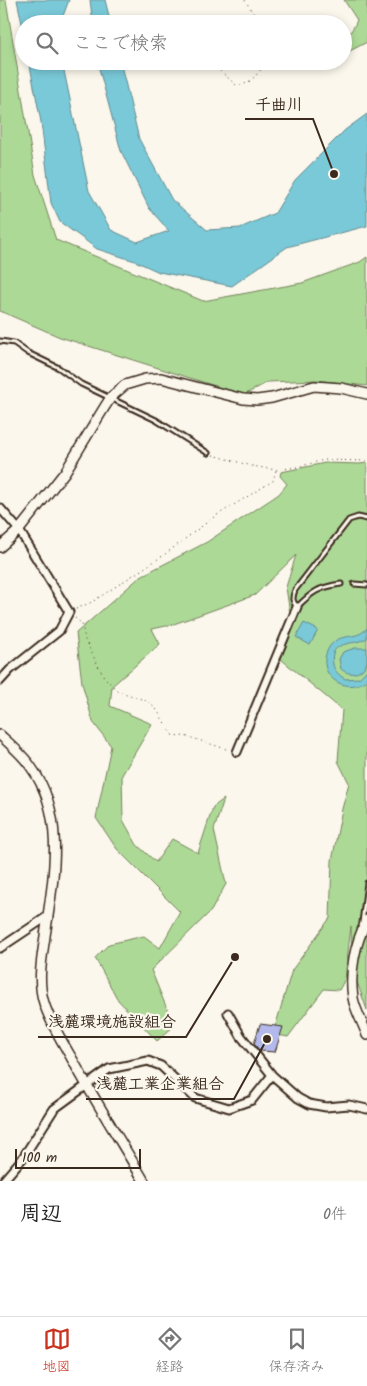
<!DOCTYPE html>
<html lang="ja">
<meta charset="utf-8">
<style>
:root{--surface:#fff;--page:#f6f6f6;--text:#222;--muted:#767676;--line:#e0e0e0;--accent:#c8321e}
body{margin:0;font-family:Kalam,"Klee One",sans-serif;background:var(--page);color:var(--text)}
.scale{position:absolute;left:15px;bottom:12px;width:126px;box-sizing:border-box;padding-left:5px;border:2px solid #3b2a1e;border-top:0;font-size:14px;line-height:18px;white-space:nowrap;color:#3b2a1e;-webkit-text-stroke:4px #fbf7ec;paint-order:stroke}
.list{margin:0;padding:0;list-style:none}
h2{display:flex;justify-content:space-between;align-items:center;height:65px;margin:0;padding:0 20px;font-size:21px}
h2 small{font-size:16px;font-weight:400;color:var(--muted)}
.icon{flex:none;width:28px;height:28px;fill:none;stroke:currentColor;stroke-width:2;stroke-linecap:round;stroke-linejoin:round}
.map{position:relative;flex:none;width:367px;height:1181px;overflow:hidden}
.search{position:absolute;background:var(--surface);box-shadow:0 2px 8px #0003;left:15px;right:15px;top:15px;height:55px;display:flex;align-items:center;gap:12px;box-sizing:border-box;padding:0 18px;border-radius:28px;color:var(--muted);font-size:19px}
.sheet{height:135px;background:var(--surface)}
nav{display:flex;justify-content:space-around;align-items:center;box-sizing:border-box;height:70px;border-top:1px solid var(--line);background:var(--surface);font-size:14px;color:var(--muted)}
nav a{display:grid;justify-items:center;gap:2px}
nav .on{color:var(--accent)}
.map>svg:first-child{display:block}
.green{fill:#add997;stroke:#74825a}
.water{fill:#7ac9d8;stroke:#61898e}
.building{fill:#b3baeb;stroke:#3b2a1e}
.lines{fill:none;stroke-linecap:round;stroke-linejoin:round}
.service-casing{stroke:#3b2a1e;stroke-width:7}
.minor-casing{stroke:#3b2a1e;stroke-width:11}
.tertiary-casing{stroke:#3b2a1e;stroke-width:12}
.path{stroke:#3b2a1e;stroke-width:1;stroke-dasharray:1 4;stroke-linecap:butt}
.service{stroke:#fbf7ec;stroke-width:3}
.minor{stroke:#fbf7ec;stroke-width:7}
.tertiary{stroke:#fbf7ec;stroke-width:9}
.leader{fill:none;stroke:#3b2a1e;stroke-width:2}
.callout-dot{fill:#3b2a1e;stroke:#fbf7ec;stroke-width:2}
.callout-label{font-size:16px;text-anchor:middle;font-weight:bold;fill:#3b2a1e;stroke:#fbf7ec;stroke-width:4.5;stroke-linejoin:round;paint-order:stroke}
</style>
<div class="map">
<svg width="367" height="1181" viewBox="0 0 367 1181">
<rect width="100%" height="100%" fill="#fbf7ec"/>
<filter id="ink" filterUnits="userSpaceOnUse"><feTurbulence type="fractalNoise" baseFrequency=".02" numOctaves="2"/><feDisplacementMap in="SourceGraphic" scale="10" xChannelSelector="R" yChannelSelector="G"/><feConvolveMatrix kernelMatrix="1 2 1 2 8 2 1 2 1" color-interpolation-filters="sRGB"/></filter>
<g filter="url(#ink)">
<!-- green -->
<path class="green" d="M0,0H6L35,175L56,240L203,301L302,283L360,262L367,257V386L316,380L268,382L244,395L60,337L0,311Z
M344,0H367V42L344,54C342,39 352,33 357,20Z
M325,463L360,464L367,463V1010L352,968L351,926L345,979L339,990L324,989L288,1037L273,1034L292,970L330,918L332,861L342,809L349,783L338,761L342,710L276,655L291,621L286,587L296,555L255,595L171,625L152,629L160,644L112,686L110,706L152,724L122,775L123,820L137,845L156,862L172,839L198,853L213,807L224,799L214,830L226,884L211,911L151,970L174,1026L157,1041L118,1000L95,958L109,944L144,936L160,948L180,912L117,849L96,818L111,746L93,722L82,683L76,633L141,576L207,542L279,494L287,484L280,476L281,472Z"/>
<!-- water -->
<path class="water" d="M17,0H69L63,16V24H24V33Z
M90,0H105L111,24H93Z
M29,61H62L89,191L111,230L137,242L169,231L149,208L121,151L97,61H120L139,139L172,200L207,230L240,228L275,213L295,180L345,130L367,114V226L287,247L232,286L159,272L135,261L97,249L60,222L51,203L41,122Z
M304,623L318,630L310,645L296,637Z
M367,628V638C355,646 328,639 333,664C334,671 339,675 345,679L359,678L367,670V680C345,696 315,675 328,649C339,630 356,642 367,628Z
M355,648H367C367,652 367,657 367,661C364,674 350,677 341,669L339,659L343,652Z"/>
<!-- building -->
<path class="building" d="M260,1024L283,1027L275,1052L260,1051L254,1044Z"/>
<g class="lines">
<defs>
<path id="service" d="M0,341L14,343L28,353L59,368L81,384L156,420L208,453
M341,584C319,587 312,592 297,607C292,601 292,598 295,590L349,520L358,517L367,519
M354,584L367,585
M362,923L367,883"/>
<path id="minor" d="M0,508L19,530L69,612L59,631L10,670L0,681
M237,752L297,607
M0,948L48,916
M228,1013L241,1036L272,1075L298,1098L309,1104L326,1107L349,1105L367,1109
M3,1181L22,1159L54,1109L109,1069L148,1061L161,1066L195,1098L229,1108L252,1100L272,1075"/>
<path id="tertiary" d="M0,547L19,530L65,472L104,408L111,397L125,385L145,379L161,378L243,399L257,400L272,398L314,386L341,388L367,394
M0,735C11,745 23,755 31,767C67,816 53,880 45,936C42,958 37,981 44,1003C50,1022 61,1040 71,1057C94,1099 120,1140 144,1181
M367,920C355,943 349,972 353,998C355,1010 363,1023 367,1035"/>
</defs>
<!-- service casing -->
<use href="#service" class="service-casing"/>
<!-- minor casing -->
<use href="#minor" class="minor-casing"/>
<!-- tertiary casing -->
<use href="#tertiary" class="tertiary-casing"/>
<!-- path -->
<path class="path" d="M245,0L260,24
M209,61L236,85C250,87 259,71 268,61
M166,63L171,61
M213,455L252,466L276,470L297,467L324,460L367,461
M76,609L92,602L164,555L214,517L273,481L276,470
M75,618L82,624L85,640L104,677L118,691L147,701L157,710L172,735L189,737L229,750"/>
<!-- service -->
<use href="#service" class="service"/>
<!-- minor -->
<use href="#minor" class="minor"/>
<!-- tertiary -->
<use href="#tertiary" class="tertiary"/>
</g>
</g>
<!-- callouts -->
<path class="leader" d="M334 174L313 119H245M235 957L186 1037H38M267 1039L234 1099H86"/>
<g class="callout-dot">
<circle cx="334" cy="174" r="5"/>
<circle cx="235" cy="957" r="5"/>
<circle cx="267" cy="1039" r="5"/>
</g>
<g class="callout-label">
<text x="279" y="110">千曲川</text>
<text x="112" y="1027">浅麓環境施設組合</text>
<text x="160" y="1089">浅麓工業企業組合</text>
</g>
</svg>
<div class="scale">100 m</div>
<div class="search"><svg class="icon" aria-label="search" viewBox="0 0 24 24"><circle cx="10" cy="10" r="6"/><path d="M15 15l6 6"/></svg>ここで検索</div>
</div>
<section class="sheet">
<h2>周辺<small>0件</small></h2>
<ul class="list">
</ul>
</section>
<nav>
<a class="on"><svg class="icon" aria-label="map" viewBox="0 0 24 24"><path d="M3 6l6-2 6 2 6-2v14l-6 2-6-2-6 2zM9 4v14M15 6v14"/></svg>地図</a>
<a><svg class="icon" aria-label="directions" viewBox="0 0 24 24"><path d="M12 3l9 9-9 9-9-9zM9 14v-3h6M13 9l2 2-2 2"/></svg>経路</a>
<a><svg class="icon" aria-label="saved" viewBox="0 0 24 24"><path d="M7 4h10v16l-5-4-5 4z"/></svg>保存済み</a>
</nav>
